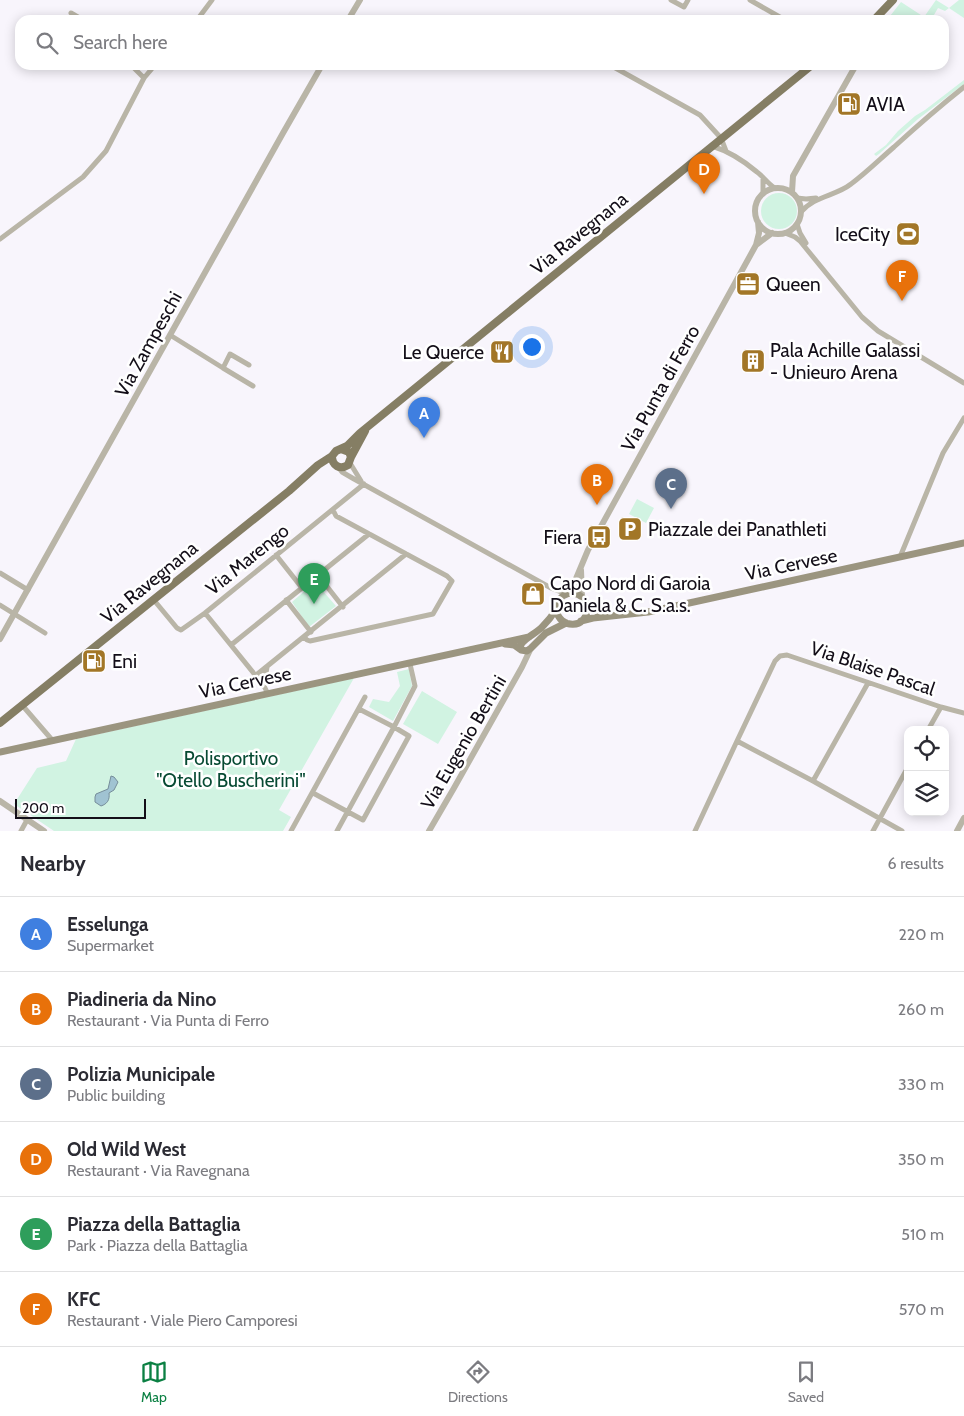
<!DOCTYPE html>
<meta charset="utf-8">
<style>
:root{--surface:#fff;--page:#f2f2f3;--text:#2b2b33;--muted:#7c7c81;--line:#e1e1e2;--accent:#0b8043}
body{margin:0;font-family:Cabin,sans-serif;background:var(--page);color:var(--text)}
.controls{position:absolute;right:15px;bottom:15px;display:grid;overflow:hidden;border-radius:10px;box-shadow:0 2px 12px #0003}
.controls button{width:45px;height:45px;display:grid;place-items:center;padding:0;border:0;border-bottom:1px solid var(--line);background:var(--surface);color:var(--text);font:25px sans-serif}
.scale{position:absolute;left:15px;bottom:12px;width:131px;box-sizing:border-box;padding-left:5px;border:2px solid #130e18;border-top:0;font-size:14px;line-height:18px;white-space:nowrap;color:#130e18;-webkit-text-stroke:4px #fff;paint-order:stroke}
.you{position:absolute;left:531px;top:346px;width:18px;height:18px;margin:-12px;border:4px solid #fff;border-radius:50%;background:#1a73e8;box-shadow:0 0 0 8px #1a73e833}
.badge{display:grid;place-items:center;width:32px;height:32px;border-radius:50%;background:var(--accent);color:#fff;font-size:16px;font-weight:700}
.pin{position:absolute;translate:-50% -41px;filter:drop-shadow(0 1px 2px #0008)}
.pin::after{content:'';position:absolute;top:26px;width:18px;height:15px;background:inherit;clip-path:polygon(0 0,100% 0,50% 100%)}
.list{margin:0;padding:0;list-style:none}
h2{display:flex;justify-content:space-between;align-items:center;height:65px;margin:0;padding:0 20px;font-size:21px}
h2 small{font-size:16px;font-weight:400;color:var(--muted)}
.list li{display:grid;grid-template-columns:32px 1fr auto;gap:15px;align-items:center;box-sizing:border-box;height:75px;padding:0 20px;border-top:1px solid var(--line)}
.list b{display:block;font-size:19px;white-space:nowrap}
.list p{margin:0;font-size:16px;white-space:nowrap;color:var(--muted)}
.list em{font-size:16px;font-style:normal;color:var(--muted)}
.icon{flex:none;width:28px;height:28px;fill:none;stroke:currentColor;stroke-width:2;stroke-linecap:round;stroke-linejoin:round}
.map{position:relative;flex:none;width:964px;height:831px;overflow:hidden}
.search{position:absolute;background:var(--surface);box-shadow:0 2px 12px #0003;left:15px;right:15px;top:15px;height:55px;display:flex;align-items:center;gap:12px;box-sizing:border-box;padding:0 18px;border-radius:15px;color:var(--muted);font-size:19px}
.sheet{height:515px;background:var(--surface)}
nav{display:flex;justify-content:space-around;align-items:center;box-sizing:border-box;height:70px;border-top:1px solid var(--line);background:var(--surface);font-size:14px;color:var(--muted)}
nav a{display:grid;justify-items:center;gap:2px}
nav .on{color:var(--accent)}
.map>svg:first-child{display:block}
.green{fill:#d1f3e2}
.water{fill:#a0c3d2;stroke:#768d9a}
.lines{fill:none;stroke-linecap:round;stroke-linejoin:round}
.minor{stroke:#b9b5a7;stroke-width:5}
.tertiary{stroke:#b9b5a7;stroke-width:6}
.secondary{stroke:#9b9580;stroke-width:7}
.primary{stroke:#857e64;stroke-width:8}
.labels{text-anchor:middle;stroke-width:5;stroke-linejoin:round;paint-order:stroke}
.poi-label{font-size:19px;fill:#130e18;stroke:#fff;text-anchor:start}
.street-label{font-size:19px;fill:#130e18;stroke:#fff}
.park-label{font-size:19px;fill:#074a33;stroke:#fff}
</style>
<div class="map">
<svg width="964" height="831" viewBox="0 0 964 831">
<rect width="100%" height="100%" fill="#f8f5fc"/>
<!-- green -->
<path class="green" d="M936,0L949,8L959,0H964V18L949,8L945,11L938,8L931,20H887L901,2L924,17Z
M964,80V84L918,119L879,154L876,156L874,154L886,145L898,131L915,116L925,110Z
M761 211a18 18 0 1 1 36 0a18 18 0 1 1-36 0Z
M637,499L654,508L646,523L629,514Z
M315,582L336,606L309,627L292,602Z
M409,669L412,686L393,721L369,707L373,699L389,702L400,686L397,672Z
M354,678L279,810L291,817L283,831H54L14,804L37,768L66,761L76,739Z
M422,691L457,712L438,744L403,724Z"/>
<!-- water -->
<path class="water" d="M111,776L114,777L118,782L114,790L109,793C110,800 107,804 101,806L95,802V797L96,794L108,789Z"/>
<g class="lines">
<!-- minor -->
<path class="minor" d="M671,0L684,7L688,0
M750,0L785,20
M71,13L83,20
M197,20L212,0
M131,65L144,78
M610,65L700,115L721,138L726,151
M712,146C728,151 744,161 757,172C764,177 768,184 775,188
M763,179V194
M797,198L806,199L816,198
M801,212C814,196 836,196 851,184C866,173 880,159 894,147C917,126 940,106 964,87
M797,224L800,233L806,243
M785,233L795,237L800,241L862,317L878,331L964,383
M0,239L83,177L106,151L144,78L155,65
M170,335L223,368
M249,365L230,354L223,368L253,386
M350,463L361,481
M338,467L342,472L354,479L551,588L566,594
M276,555L302,588
M900,557L943,453L964,418
M0,573L28,590
M318,575L343,607
M153,599L177,628L181,630L205,613L364,484
M286,600L311,632
M0,605L45,633
M205,613L264,686L268,694
M304,637L307,640L310,641L433,614L452,581L447,576L336,516L333,510
M231,645L369,534
M255,676L406,554
M264,685L267,667
M22,705L53,741
M928,730L941,707
M737,741L775,661L780,656L787,655L941,707L964,713
M813,781L868,683
M313,793L363,820L409,736L394,727L359,709
M21,831L27,820
M291,831L365,697
M337,831L394,727L415,686L410,664
M695,831L737,741L813,781L902,831
M873,831L908,767"/>
<!-- tertiary -->
<path class="tertiary" d="M348,20L360,0
M755 211a23 23 0 1 1 46 0a23 23 0 1 1-46 0Z
M792,192L793,176L856,65
M756,245L759,233L758,222
M581,570L582,597
M570,593L588,550L756,245L772,233
M0,639L283,133L322,65
M0,801L44,831
M429,831L454,788L522,667L531,648
M957,831L964,818"/>
<!-- secondary -->
<path class="secondary" d="M587,604C593,612 601,613 610,614
M581,621L593,618L648,612L964,543
M505,644L514,645L521,650L527,651L531,648L546,633L566,623
M521,650L520,647L522,643C528,636 537,633 543,626C547,622 552,616 555,611C557,607 557,604 559,600C563,594 572,591 579,595C584,598 587,602 587,608C588,629 559,630 556,609
M0,752L529,637"/>
<!-- primary -->
<path class="primary" d="M874,20L893,0
M341,449L349,452L351,457L348,465C340,470 332,466 332,456L336,451L347,446L360,433L812,65
M351,457L365,431
M0,723L289,491L318,465L332,456"/>
</g>
<!-- icons -->
<defs>
<symbol id="fuel-square" viewBox="-11 -11 22 22"><rect x="-9" y="-9" width="18" height="18" rx="4" fill="#a27627" stroke="#fff"/><path d="M-5.5-6h7V0h2V4h1.3V-2.5L3-4.5l.8-.8L6-3V5H2.5V1h-1V6h-7ZM-4.2-4.7v3.2H.2V-4.7Z" fill="#fff"/></symbol>
<symbol id="stadium-square" viewBox="-11 -11 22 22"><rect x="-9" y="-9" width="18" height="18" rx="4" fill="#a27627" stroke="#fff"/><path d="M0-5a6.5 5 0 1 0 0 10a6.5 5 0 1 0 0-10ZM-3.5-1.8h7v3.6h-7Z" fill="#fff"/></symbol>
<symbol id="office-square" viewBox="-11 -11 22 22"><rect x="-9" y="-9" width="18" height="18" rx="4" fill="#a27627" stroke="#fff"/><path d="M-6-3h4V-5.5h4V-3h4V5H-6ZM-1-4.5V-3h2v-1.5ZM-6 0V1H6V0Z" fill="#fff"/></symbol>
<symbol id="restaurant-square" viewBox="-11 -11 22 22"><rect x="-9" y="-9" width="18" height="18" rx="4" fill="#a27627" stroke="#fff"/><path d="M-5-6h1v4h1v-4h1v4h1v-4h1v5L-1.5 .5V6h-2V.5L-5-1ZM5-6V6H3V1.5H1.5Q1.5-4 5-6Z" fill="#fff"/></symbol>
<symbol id="building-square" viewBox="-11 -11 22 22"><rect x="-9" y="-9" width="18" height="18" rx="4" fill="#a27627" stroke="#fff"/><path d="M-4-6H4V6H1V3H-1V6H-4ZM-2.5-4.3h1.7v1.8h-1.7ZM.8-4.3h1.7v1.8H.8ZM-2.5-1h1.7V.8h-1.7ZM.8-1h1.7V.8H.8Z" fill="#fff"/></symbol>
<symbol id="parking-square" viewBox="-11 -11 22 22"><rect x="-9" y="-9" width="18" height="18" rx="4" fill="#a27627" stroke="#fff"/><path d="M-3.5-5.5H1a3.5 3.5 0 0 1 0 7H-1V5.5H-3.5ZM-1-3.4V-.6H.8a1.4 1.4 0 0 0 0-2.8Z" fill="#fff"/></symbol>
<symbol id="bus-square" viewBox="-11 -11 22 22"><rect x="-9" y="-9" width="18" height="18" rx="4" fill="#a27627" stroke="#fff"/><path d="M-5-6H5V4H4V6H2V4H-2V6H-4V4H-5ZM-3.5-4V0h7V-4ZM-3.5 1.2v1.5H-2V1.2ZM2 1.2v1.5H3.5V1.2Z" fill="#fff"/></symbol>
<symbol id="shop-square" viewBox="-11 -11 22 22"><rect x="-9" y="-9" width="18" height="18" rx="4" fill="#a27627" stroke="#fff"/><path d="M-5-2.5h2.3a2.7 3.5 0 0 1 5.4 0H5L5.5 6h-11ZM-1.5-2.5h3a1.5 2.3 0 0 0-3 0Z" fill="#fff"/></symbol>
</defs>
<g fill-rule="evenodd">
<use href="#fuel-square" x="835" y="90" width="28" height="28"/>
<use href="#stadium-square" x="894" y="220" width="28" height="28"/>
<use href="#office-square" x="734" y="270" width="28" height="28"/>
<use href="#restaurant-square" x="488" y="338" width="28" height="28"/>
<use href="#building-square" x="739" y="347" width="28" height="28"/>
<use href="#parking-square" x="616" y="515" width="28" height="28"/>
<use href="#bus-square" x="585" y="523" width="28" height="28"/>
<use href="#shop-square" x="519" y="580" width="28" height="28"/>
<use href="#fuel-square" x="80" y="647" width="28" height="28"/>
</g>
<g class="labels">
<!-- poi labels -->
<g class="poi-label">
<text x="866" y="111">AVIA</text>
<text x="890" y="241" text-anchor="end">IceCity</text>
<text x="766" y="291">Queen</text>
<text x="770" y="357">Pala Achille Galassi<tspan x="770" dy="22">- Unieuro Arena</tspan></text>
<text x="484" y="359" text-anchor="end">Le Querce</text>
<text x="648" y="536">Piazzale dei Panathleti</text>
<text x="582" y="544" text-anchor="end">Fiera</text>
<text x="550" y="590">Capo Nord di Garoia<tspan x="550" dy="22">Daniela &amp; C. S.a.s.</tspan></text>
<text x="112" y="668">Eni</text>
</g>
<!-- street labels -->
<g class="street-label">
<text transform="translate(579 233) rotate(-39)" y="7">Via Ravegnana</text>
<text transform="translate(148 344) rotate(-61)" y="7">Via Zampeschi</text>
<text transform="translate(660 388) rotate(-61)" y="7">Via Punta di Ferro</text>
<text transform="translate(247 559) rotate(-39)" y="7">Via Marengo</text>
<text transform="translate(791 564) rotate(-12)" y="7">Via Cervese</text>
<text transform="translate(149 582) rotate(-39)" y="7">Via Ravegnana</text>
<text transform="translate(873 668) rotate(19)" y="7">Via Blaise Pascal</text>
<text transform="translate(245 682) rotate(-12)" y="7">Via Cervese</text>
<text transform="translate(463 742) rotate(-60)" y="7">Via Eugenio Bertini</text>
</g>
<!-- park labels -->
<g class="park-label">
<text x="231" y="765">Polisportivo<tspan x="231" dy="22">"Otello Buscherini"</tspan></text>
</g>
</g>
</svg>
<div class="controls">
<button><svg class="icon" aria-label="locate" viewBox="0 0 24 24"><circle cx="12" cy="12" r="6"/><path d="M12 2v4M12 18v4M2 12h4M18 12h4"/></svg></button>
<button><svg class="icon" aria-label="layers" viewBox="0 0 24 24"><path d="M12 4l9 5-9 5-9-5zM3 14l9 5 9-5"/></svg></button>
</div>
<div class="scale">200 m</div>
<div class="you"></div>
<div class="pin badge" style="left:424px;top:438px;background:#3f7fe0">A</div>
<div class="pin badge" style="left:597px;top:505px;background:#e8710a">B</div>
<div class="pin badge" style="left:671px;top:509px;background:#5c6f8a">C</div>
<div class="pin badge" style="left:704px;top:194px;background:#e8710a">D</div>
<div class="pin badge" style="left:314px;top:604px;background:#2e9e5b">E</div>
<div class="pin badge" style="left:902px;top:301px;background:#e8710a">F</div>
<div class="search"><svg class="icon" aria-label="search" viewBox="0 0 24 24"><circle cx="10" cy="10" r="6"/><path d="M15 15l6 6"/></svg>Search here</div>
</div>
<section class="sheet">
<h2>Nearby<small>6 results</small></h2>
<ul class="list">
<li><span class="badge" style="background:#3f7fe0">A</span><div><b>Esselunga</b><p>Supermarket</p></div><em>220 m</em></li>
<li><span class="badge" style="background:#e8710a">B</span><div><b>Piadineria da Nino</b><p>Restaurant · Via Punta di Ferro</p></div><em>260 m</em></li>
<li><span class="badge" style="background:#5c6f8a">C</span><div><b>Polizia Municipale</b><p>Public building</p></div><em>330 m</em></li>
<li><span class="badge" style="background:#e8710a">D</span><div><b>Old Wild West</b><p>Restaurant · Via Ravegnana</p></div><em>350 m</em></li>
<li><span class="badge" style="background:#2e9e5b">E</span><div><b>Piazza della Battaglia</b><p>Park · Piazza della Battaglia</p></div><em>510 m</em></li>
<li><span class="badge" style="background:#e8710a">F</span><div><b>KFC</b><p>Restaurant · Viale Piero Camporesi</p></div><em>570 m</em></li>
</ul>
</section>
<nav>
<a class="on"><svg class="icon" aria-label="map" viewBox="0 0 24 24"><path d="M3 6l6-2 6 2 6-2v14l-6 2-6-2-6 2zM9 4v14M15 6v14"/></svg>Map</a>
<a><svg class="icon" aria-label="directions" viewBox="0 0 24 24"><path d="M12 3l9 9-9 9-9-9zM9 14v-3h6M13 9l2 2-2 2"/></svg>Directions</a>
<a><svg class="icon" aria-label="saved" viewBox="0 0 24 24"><path d="M7 4h10v16l-5-4-5 4z"/></svg>Saved</a>
</nav>
